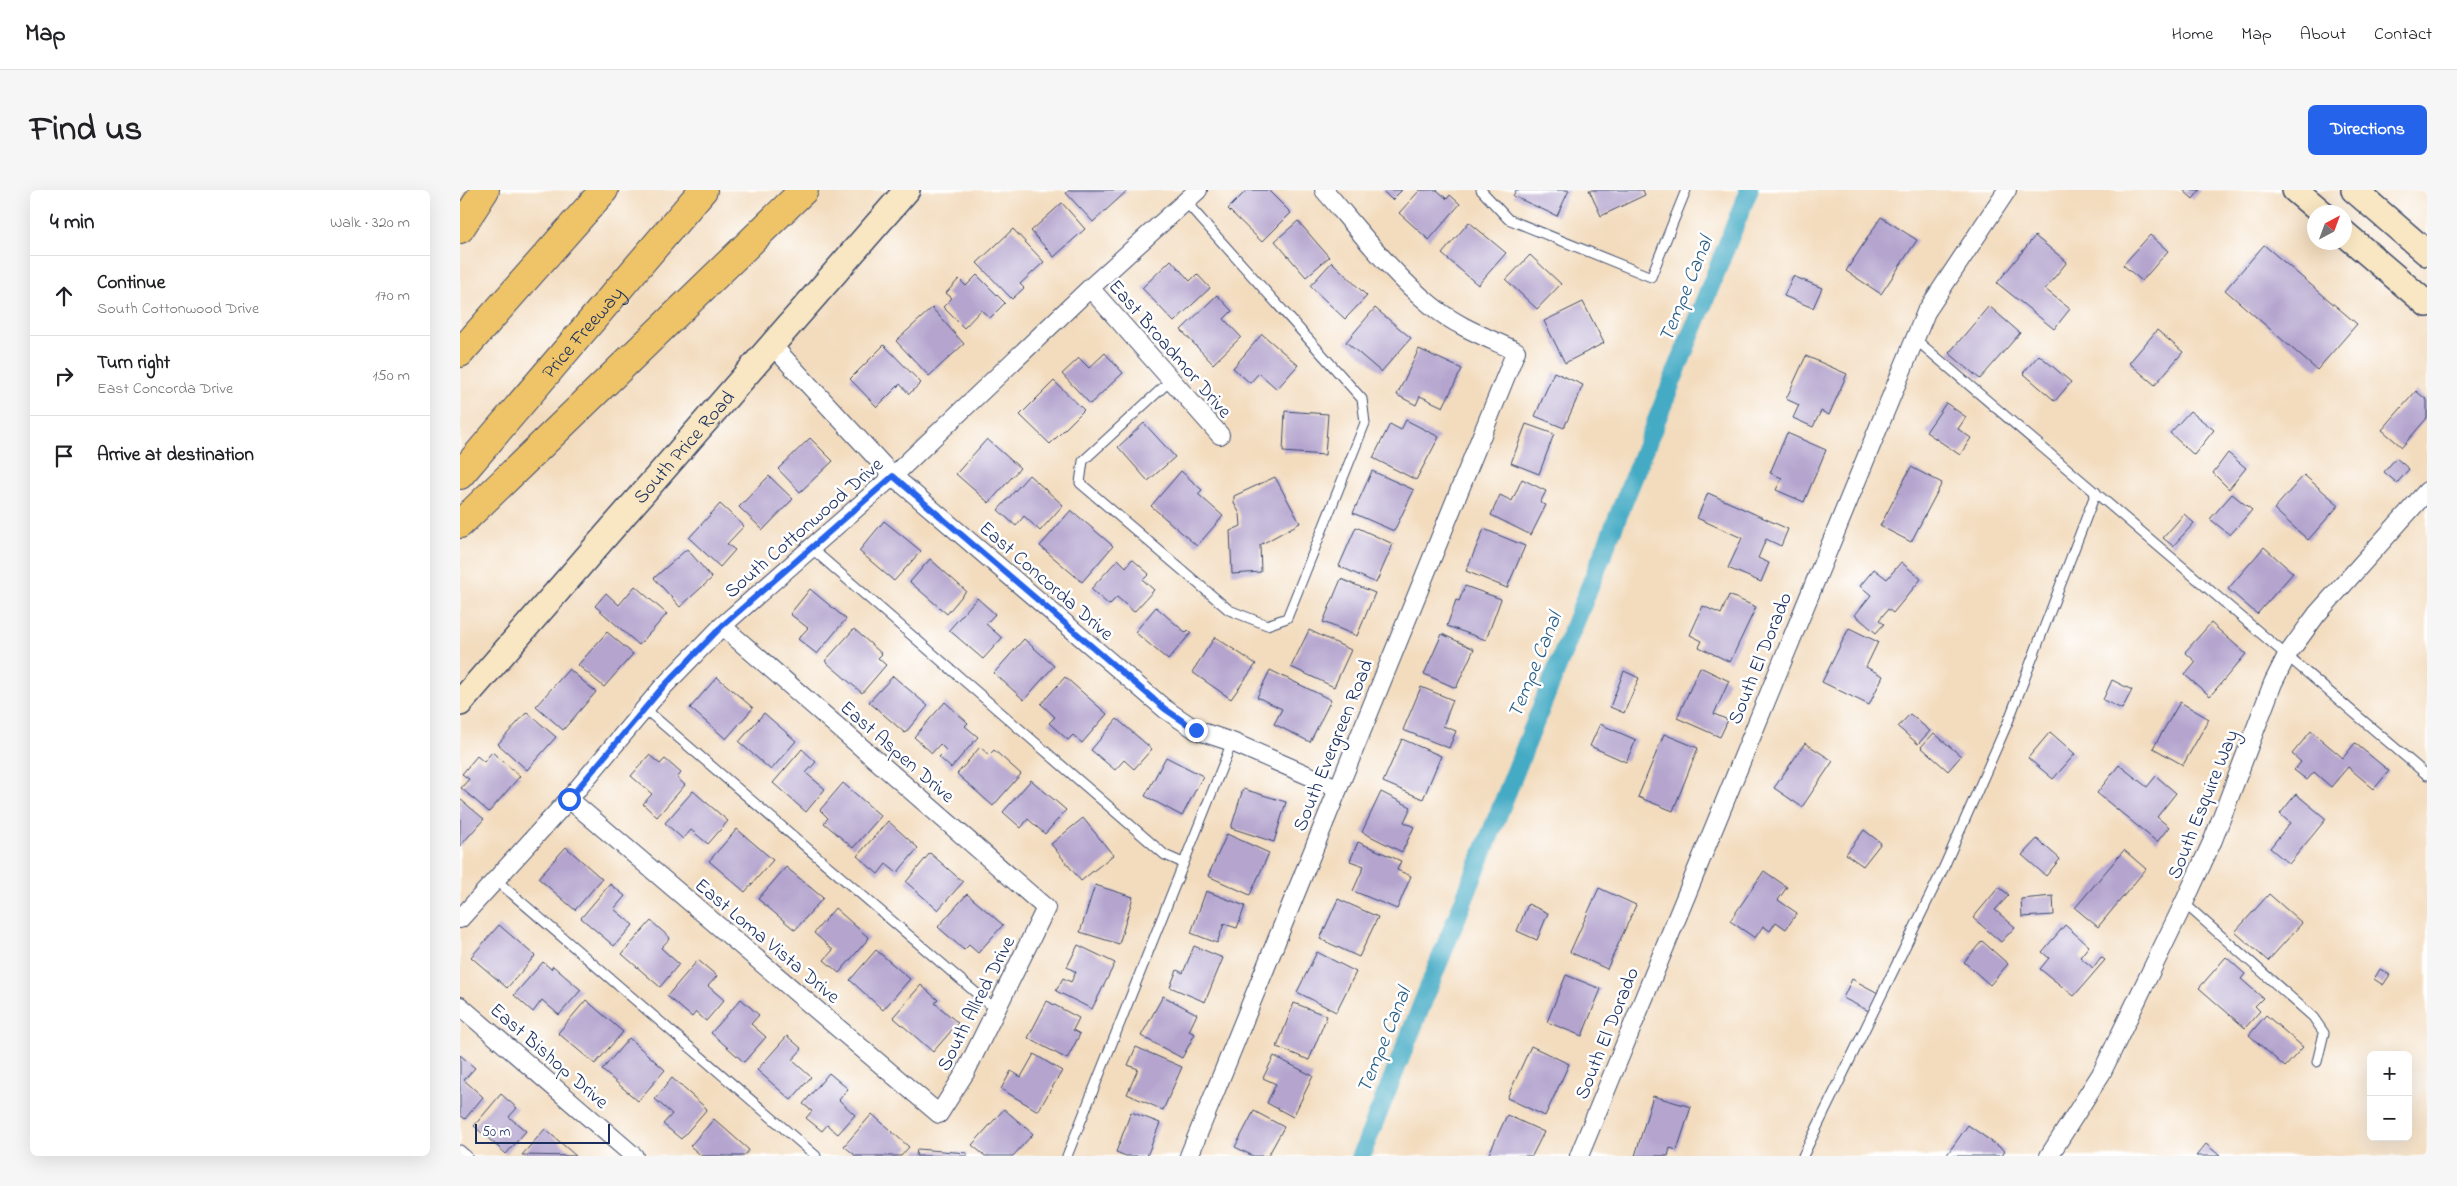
<!DOCTYPE html>
<meta charset="utf-8">
<style>
:root{--surface:#fff;--page:#f6f6f6;--text:#202124;--muted:#757577;--line:#e0e0e0;--accent:#2563eb}
body{margin:0;font-family:"Indie Flower",sans-serif;background:var(--page);color:var(--text)}
.controls{position:absolute;right:15px;bottom:15px;display:grid;overflow:hidden;border-radius:8px;box-shadow:0 5px 20px #0002}
.controls button{width:45px;height:45px;display:grid;place-items:center;padding:0;border:0;border-bottom:1px solid var(--line);background:var(--surface);color:var(--text);font:25px sans-serif}
.compass{position:absolute;left:1847px;top:15px;width:45px;height:45px;border-radius:50%;background:var(--surface);box-shadow:0 5px 20px #0002;rotate:41deg}
.scale{position:absolute;left:15px;bottom:12px;width:135px;box-sizing:border-box;padding-left:5px;border:2px solid #1b2f5e;border-top:0;font-size:14px;line-height:18px;white-space:nowrap;color:#1b2f5e;-webkit-text-stroke:4px #fff;paint-order:stroke}
.stop{position:absolute;width:15px;height:15px;margin:-11px;border:4px solid #2563eb;border-radius:50%;background:#fff}
.stop.end{background:#2563eb;border-color:#fff;box-shadow:0 1px 5px #0008}
.list{margin:0;padding:0;list-style:none}
h2{display:flex;justify-content:space-between;align-items:center;height:65px;margin:0;padding:0 20px;font-size:21px}
h2 small{font-size:16px;font-weight:400;color:var(--muted)}
.list li{display:grid;grid-template-columns:32px 1fr auto;gap:15px;align-items:center;box-sizing:border-box;height:80px;padding:0 20px;border-top:1px solid var(--line)}
.list b{display:block;font-size:19px;white-space:nowrap}
.list p{margin:0;font-size:16px;white-space:nowrap;color:var(--muted)}
.list em{font-size:16px;font-style:normal;color:var(--muted)}
.icon{flex:none;width:28px;height:28px;fill:none;stroke:currentColor;stroke-width:2;stroke-linecap:round;stroke-linejoin:round}
.map{position:relative;flex:none;width:1967px;height:966px;overflow:hidden;border-radius:8px}
header{display:flex;align-items:center;gap:30px;box-sizing:border-box;height:70px;padding:0 25px;background:var(--surface);border-bottom:1px solid var(--line)}
header strong{font-size:24px}
nav{display:flex;gap:28px;margin-inline-start:auto;font-size:18px}
.intro{display:flex;align-items:center;justify-content:space-between;box-sizing:border-box;height:120px;padding:0 30px}
h1{margin:0;font-size:35px}
.button{padding:12px 22px;border-radius:8px;background:var(--accent);color:#fff;font-size:18px;font-weight:700}
main{display:flex;gap:30px;padding:0 30px}
aside{flex:1;background:var(--surface);border-radius:8px;box-shadow:0 5px 20px #0002}
.map>svg:first-child{display:block}
.lines{fill:none;stroke-linecap:round;stroke-linejoin:round}
.canal{stroke:#45abc5;stroke-width:19}
.building{fill:#b4a4ce}
.service-casing{stroke:#3b496c;stroke-width:11}
.minor-casing{stroke:#3b496c;stroke-width:20}
.secondary-casing{stroke:#3b496c;stroke-width:28}
.motorway-casing{stroke:#3b496c;stroke-width:30}
.service{stroke:#fff;stroke-width:9}
.minor{stroke:#fff;stroke-width:18}
.secondary{stroke:#f9e7c3;stroke-width:25}
.motorway{stroke:#efc469;stroke-width:28}
.route{stroke:#2563eb;stroke-width:6}
.labels{text-anchor:middle;stroke-width:5;stroke-linejoin:round;paint-order:stroke}
.street-label{font-size:20px;fill:#1b2f5e;stroke:#fff}
.water-label{font-size:21px;font-style:italic;fill:#2c6187;stroke:#fff}
</style>
<header>
<strong>Map</strong>
<nav><a>Home</a><a>Map</a><a>About</a><a>Contact</a></nav>
</header>
<div class="intro"><h1>Find us</h1><a class="button">Directions</a></div>
<main>
<aside>
<h2>4 min<small>Walk · 320 m</small></h2>
<ul class="list">
<li><svg class="icon" aria-label="ahead" viewBox="0 0 24 24"><path d="M12 20V5M6 11l6-6 6 6"/></svg><div><b>Continue</b><p>South Cottonwood Drive</p></div><em>170 m</em></li>
<li><svg class="icon" aria-label="right" viewBox="0 0 24 24"><path d="M7 20v-9h11M14 6l5 5-5 5"/></svg><div><b>Turn right</b><p>East Concorda Drive</p></div><em>150 m</em></li>
<li><svg class="icon" aria-label="arrive" viewBox="0 0 24 24"><path d="M6 21V4h12l-3 4 3 4H6"/></svg><div><b>Arrive at destination</b></div></li>
</ul>
</aside>
<div class="map">
<svg width="1967" height="966" viewBox="0 0 1967 966">
<rect width="100%" height="100%" fill="#fff"/>
<filter id="ink" filterUnits="userSpaceOnUse"><feTurbulence type="fractalNoise" baseFrequency=".02" numOctaves="2"/><feDisplacementMap in="SourceGraphic" scale="10" xChannelSelector="R" yChannelSelector="G"/><feConvolveMatrix kernelMatrix="1 2 1 2 8 2 1 2 1" color-interpolation-filters="sRGB"/></filter>
<filter id="wash" filterUnits="userSpaceOnUse"><feTurbulence type="fractalNoise" baseFrequency=".0096" numOctaves="4" result="noise"/><feDisplacementMap in="SourceGraphic" scale="20" xChannelSelector="R" yChannelSelector="G"/><feGaussianBlur stdDeviation="1.12" result="paint"/><feColorMatrix in="noise" values="0 0 0 0 0 0 0 0 0 0 0 0 0 0 0 0 0 1.4 0 .05"/><feComposite in="paint" operator="in"/></filter>
<g filter="url(#wash)">
<rect width="100%" height="100%" fill="#f3dcbe"/>
<g class="lines">
<!-- canal -->
<path class="canal" d="M901,966L1289,0"/>
</g>
<g id="blocks">
<!-- building -->
<path class="building" d="M610,0H668L633,32L606,3Z
M787,0H808L831,23L802,52L768,19Z
M922,0H942L932,10Z
M960,0H977L987,9L990,5L1000,14L969,50L939,23Z
M1056,0H1109L1097,26L1053,6Z
M1129,0H1183L1185,5L1141,26Z
M1723,0H1740L1733,9Z
M602,13L625,39L594,67L571,41Z
M1421,27L1457,50L1421,104L1386,81Z
M838,31L869,67L846,87L815,51Z
M1009,32L1046,63L1018,95L982,64Z
M553,39L584,72L560,94L564,98L552,109L517,73Z
M1690,45L1708,61L1682,91L1663,75Z
M1575,46L1607,72L1585,99L1610,119L1594,139L1537,93Z
M1804,55L1897,134L1857,180L1765,100Z
M1070,65L1101,94L1077,119L1046,90Z
M711,70L730,91L737,84L750,98L714,132L682,98Z
M872,72L907,106L885,129L850,96Z
M517,85L545,113L530,128L521,120L504,138L483,117L492,108L486,103L499,89L506,96Z
M1333,86L1362,98L1353,118L1324,106Z
M757,105L772,121L764,129L781,147L753,174L721,140Z
M1123,112L1144,153L1105,173L1084,131Z
M1529,116L1560,143L1520,189L1489,163Z
M472,118L504,154L469,186L436,151Z
M915,118L951,148L921,182L886,152Z
M1697,140L1723,162L1695,195L1669,173Z
M802,144L838,175L817,199L799,183L790,193L773,178Z
M424,155L461,193L449,204L440,194L417,217L390,189Z
M959,159L1002,179L983,217L960,206L956,215L937,205Z
M645,163L663,183L630,214L602,184L619,168L629,178Z
M1579,165L1611,192L1595,211L1563,183Z
M1346,166L1387,184L1369,225L1361,221L1353,237L1333,228L1339,215L1326,209Z
M1094,182L1123,195L1104,238L1075,226Z
M594,191L624,220L590,254L560,225Z
M1956,201L1967,210V228L1942,257L1922,240Z
M1486,213L1506,227L1498,239L1511,248L1500,265L1466,242Z
M825,221L868,224L865,265L823,262Z
M1730,221L1754,240L1734,265L1710,243Z
M946,230L979,247L956,290L913,268L930,234L941,240Z
M684,233L715,267L688,291L658,257Z
M1066,234L1094,244L1079,284L1051,273Z
M1327,243L1366,260L1344,312L1316,300L1322,288L1310,283Z
M350,248L373,271L340,302L318,279Z
M527,249L560,278L529,313L496,284Z
M1768,263L1786,278L1769,299L1753,283Z
M1936,268L1949,279L1937,293L1924,282Z
M1451,277L1482,293L1451,352L1420,336Z
M721,281L742,300L738,304L763,326L737,356L691,316Z
M912,281L954,300L934,341L893,323Z
M569,285L603,315L580,341L564,326L556,336L538,320Z
M1844,285L1879,315L1848,350L1814,319Z
M309,286L333,309L303,340L279,317Z
M815,287L840,333L800,355L801,382L772,384L770,341L781,336L780,324L774,313V306Z
M1062,289L1086,301L1080,313L1086,315L1071,345L1031,325L1040,305L1052,311Z
M1248,303L1328,339L1321,356L1306,349L1298,368L1309,373L1301,392L1268,378L1282,348L1237,328Z
M1772,304L1792,320L1770,345L1750,329Z
M260,314L284,336L267,354L275,360L260,377L229,348Z
M611,320L653,356L622,392L580,356Z
M1724,324L1734,333L1713,356L1703,348Z
M424,331L461,361L434,391L399,361Z
M896,337L933,354L916,393L879,376Z
M1024,339L1065,356L1047,398L1006,381Z
M1804,357L1833,383L1797,424L1768,399Z
M227,359L252,388L220,417L194,388Z
M470,369L506,401L487,424L450,392Z
M658,369L666,377L672,369L689,384L683,390L694,400L674,422L657,407L649,415L631,399Z
M1441,372L1461,389L1433,423L1428,419L1419,430L1424,434L1416,443L1395,425L1411,405L1400,396L1414,379L1427,389Z
M881,389L915,403L897,446L863,432Z
M175,396L207,424L179,455L135,416L146,403L159,415Z
M1005,396L1041,409L1026,450L987,436L996,410L999,411Z
M350,399L386,429L357,464L338,449L348,438L330,424Z
M1269,405L1296,417L1270,472L1239,457L1242,451L1230,445L1243,416L1261,424Z
M517,408L535,424L526,434L542,448L523,469L489,440Z
M696,417L726,443L728,440L731,443L708,470L675,442Z
M1751,433L1786,464L1750,506L1725,485L1736,472L1725,462Z
M1389,438L1418,452L1406,477L1423,486L1409,515L1362,492Z
M394,439L422,464L418,468L426,475L402,503L365,471Z
M849,440L891,460L874,497L831,477Z
M147,442L173,464L144,497L118,475Z
M982,444L1014,459L996,498L964,484Z
M755,447L796,474L771,509L732,482Z
M564,449L594,476L564,510L534,483Z
M1240,477L1269,491L1254,524L1268,530L1260,547L1217,528Z
M109,479L136,502L103,540L76,516Z
M810,480L871,510L850,552L814,534L822,519L797,507Z
M1164,481L1179,488L1164,523L1150,517Z
M433,486L468,516L445,543L409,512Z
M257,487L293,518L266,549L230,518Z
M605,487L647,524L622,553L613,545L608,550L589,533L595,527L581,514Z
M1652,490L1672,500L1662,519L1643,510Z
M961,497L993,510L983,536L996,541L989,558L943,540Z
M485,512L508,533L505,536L518,547L491,578L479,567L486,560L480,554L472,563L454,547Z
M1720,512L1749,529L1723,575L1693,558Z
M67,522L96,547L67,580L38,554Z
M304,523L336,551L311,580L279,552Z
M1450,524L1470,541L1458,554L1438,537Z
M657,529L692,559L674,579L664,570L655,580L631,560Z
M1140,534L1176,550L1166,572L1130,556Z
M1851,541L1883,568L1895,553L1929,581L1914,599L1888,577L1871,597L1854,582L1847,590L1834,580L1841,572L1832,564Z
M1590,542L1615,564L1593,589L1568,568Z
M1474,543L1501,566L1488,581L1461,557Z
M1204,544L1238,558L1213,621L1178,607Z
M942,549L981,566L963,609L923,592Z
M1345,553L1373,571L1342,617L1314,598Z
M520,557L529,565L534,560L561,584L533,616L497,584Z
M342,559L356,572L346,583L365,599L346,622L313,593Z
M32,562L60,586L29,622L1,598L9,589L2,584L17,566L24,572Z
M189,565L200,574L205,569L221,583L217,588L225,595L197,627L183,614L192,604L171,586Z
M706,567L743,586L722,626L685,606Z
M1659,575L1687,597L1696,586L1716,603L1697,627L1709,637L1697,652L1637,603Z
M571,590L606,620L585,644L568,629L561,638L543,622Z
M383,593L421,626L393,658L364,633L368,628L360,620Z
M783,599L826,612L814,652L771,638Z
M233,601L268,631L248,654L231,640L223,649L205,633Z
M921,602L951,617L944,632L954,637L942,662L902,642Z
M1836,604L1866,629L1829,674L1810,658L1830,633L1820,624Z
M0,609L24,629L0,656Z
M623,628L653,665L621,691L591,654Z
M428,631L458,658L437,683L426,674L418,684L397,666Z
M277,639L313,670L285,702L249,671Z
M1404,640L1421,653L1403,676L1386,664Z
M767,644L809,663L790,705L748,686Z
M1577,649L1600,669L1586,686L1562,665Z
M898,652L941,671L937,680L951,686L937,719L893,701L904,676L890,671Z
M106,657L142,689L115,720L78,688Z
M1664,660L1686,679L1638,737L1615,718Z
M470,663L503,692L478,720L446,692Z
M326,677L363,708L335,740L298,709Z
M1304,681L1327,697L1318,710L1337,723L1326,739L1316,732L1310,741L1303,736L1295,748L1270,731Z
M150,694L165,706L154,719L173,735L154,756L121,728Z
M635,695L673,707L659,754L620,742Z
M1539,697L1549,705L1535,720L1555,737L1541,752L1513,728Z
M1139,698L1176,715L1147,779L1110,762Z
M746,701L785,716L777,738L764,734L757,753L731,743Z
M507,704L543,735L518,763L509,755L504,760L478,737Z
M1809,704L1842,733L1808,771L1775,742Z
M1593,706L1594,725L1562,727L1561,709Z
M878,709L918,727L899,767L860,749Z
M1068,714L1088,723L1077,750L1057,741Z
M375,718L409,748L379,783L364,770L373,760L354,743Z
M191,731L210,748L201,758L219,774L200,797L162,764Z
M39,735L75,766L47,798L11,767Z
M1605,735L1629,756L1620,767L1633,778L1641,767L1645,770L1614,806L1580,779L1589,768L1582,762Z
M1522,751L1548,774L1530,795L1504,772Z
M618,755L655,773L632,819L596,801L603,788L611,792L616,782L607,777Z
M734,756L763,768L745,812L710,797L717,780L723,783Z
M416,760L450,789L423,820L390,790Z
M857,762L896,782L876,822L837,802Z
M1766,767L1785,784L1781,789L1803,808L1795,816L1800,821L1785,838L1739,798Z
M238,770L257,786L248,796L264,810L246,831L236,822L232,827L207,806Z
M83,772L91,779L93,776L121,800L99,825L82,810L73,822L54,805Z
M1920,779L1930,785L1923,795L1914,789Z
M1106,785L1141,799L1122,846L1087,832Z
M1392,789L1418,803L1409,821L1383,808Z
M461,795L478,810L475,813L498,833L473,862L433,827Z
M703,806L737,824L729,841L735,844L722,868L681,846Z
M281,809L299,825L291,834L306,847L284,872L251,843Z
M126,810L163,842L135,874L98,843Z
M587,811L619,828L613,840L620,844L607,869L568,848Z
M834,813L867,826L849,870L817,857Z
M1806,825L1843,857L1825,877L1789,845Z
M327,846L342,859L332,870L351,887L331,910L297,880Z
M169,848L205,880L178,911L142,880Z
M1071,856L1109,874L1085,926L1047,908Z
M676,857L722,877L703,920L667,904L678,879L668,875Z
M574,864L602,881L578,921L541,899L551,881L561,887Z
M0,865L15,878L4,890L23,907L5,929L0,925Z
M814,866L853,886L833,927L807,913L816,894L803,888Z
M369,883L388,899L379,910L395,925L378,944L367,935L362,941L346,928L352,921L343,914Z
M212,888L247,919L221,949L203,934L212,924L195,909Z
M41,904L57,918L49,927L66,941L46,964L14,936Z
M1193,906L1231,917L1217,960L1210,958L1208,966H1175Z
M544,919L573,944L553,966H525L512,955Z
M794,921L824,937L808,966H793L775,957Z
M671,922L700,933L687,966H666L656,962Z
M412,924L449,957L441,966H396L384,956Z
M1047,925L1084,942L1072,966H1028Z
M254,929L289,960L284,966H242L230,956Z
M1508,935L1545,961L1542,966H1486Z
M85,939L116,966L62,965Z
M1746,954L1760,966H1736Z
M457,959L507,963V966H456Z"/>
</g>
</g>
<g filter="url(#ink)">
<use href="#blocks" fill-opacity="0" stroke="#3b496c" stroke-width="1"/>
<g class="lines">
<defs>
<path id="service" d="M1021,0L1048,29L1191,87L1226,0
M1455,149L1967,585
M711,190L623,271L620,293L769,420L807,435L827,428L905,233L902,209L725,11
M351,358L705,665L723,673
M185,519L536,820
M36,690L356,966
M1724,713L1853,827L1864,843L1857,872
M0,960L7,966
M607,966L772,552
M1343,966L1484,677L1548,532L1636,302"/>
<path id="minor" d="M630,98L760,245
M312,155L433,286L705,519L736,540L772,552L877,598
M109,609L479,924L505,883L586,718L262,436
M0,729L109,609L202,498L262,436L433,286L630,98L738,0
M0,816L174,966
M729,966L1056,161C1028,148 996,136 972,116C931,83 898,39 864,0
M1119,966L1466,122L1547,0
M1589,966L1641,884L1724,713L1753,650L1813,493L1827,465L1857,424L1967,301"/>
<g id="secondary">
<path d="M1835,0L1861,22"/>
<path d="M1894,0L1967,63"/>
<path d="M1884,43L1967,114"/>
<path id="s1" d="M0,513L447,0"/>
</g>
<g id="motorway">
<path d="M0,39L25,0"/>
<path d="M0,163L144,0"/>
<path id="s2" d="M0,285L243,0"/>
<path d="M0,334L344,0"/>
</g>
</defs>
<!-- service casing -->
<use href="#service" class="service-casing"/>
<!-- minor casing -->
<use href="#minor" class="minor-casing"/>
<!-- secondary casing -->
<use href="#secondary" class="secondary-casing"/>
<!-- motorway casing -->
<use href="#motorway" class="motorway-casing"/>
<!-- service -->
<use href="#service" class="service"/>
<!-- minor -->
<use href="#minor" class="minor"/>
<!-- secondary -->
<use href="#secondary" class="secondary"/>
<!-- motorway -->
<use href="#motorway" class="motorway"/>
</g>
</g>
<g class="lines" filter="url(#ink)">
<!-- route -->
<path class="route" d="M109,609L202,498L262,436L433,286L705,519L736,540"/>
</g>
<g class="labels">
<!-- street labels -->
<g class="street-label">
<text dy="7" stroke="none"><textPath href="#s2" startOffset="188">Price Freeway</textPath></text>
<text transform="translate(711 158) rotate(49)" y="7">East Broadmor Drive</text>
<text dy="7" stroke="none"><textPath href="#s1" startOffset="340">South Price Road</textPath></text>
<text transform="translate(343 337) rotate(-41)" y="7">South Cottonwood Drive</text>
<text transform="translate(587 390) rotate(41)" y="7">East Concorda Drive</text>
<text transform="translate(1299 468) rotate(-68)" y="7">South El Dorado</text>
<text transform="translate(872 555) rotate(-68)" y="7">South Evergreen Road</text>
<text transform="translate(438 561) rotate(41)" y="7">East Aspen Drive</text>
<text transform="translate(1742 614) rotate(-68)" y="7">South Esquire Way</text>
<text transform="translate(308 750) rotate(40)" y="7">East Loma Vista Drive</text>
<text transform="translate(515 813) rotate(-63)" y="7">South Allred Drive</text>
<text transform="translate(1146 843) rotate(-68)" y="7">South El Dorado</text>
<text transform="translate(90 865) rotate(41)" y="7">East Bishop Drive</text>
</g>
<!-- water labels -->
<g class="water-label">
<text transform="translate(1225 99) rotate(-68)" y="7">Tempe Canal</text>
<text transform="translate(1074 475) rotate(-68)" y="7">Tempe Canal</text>
<text transform="translate(923 850) rotate(-68)" y="7">Tempe Canal</text>
</g>
</g>
</svg>
<div class="controls">
<button>+</button>
<button>−</button>
</div>
<svg class="compass" viewBox="-18 -18 36 36"><path d="M0-13l5 13h-10z" fill="#e53935"/><path d="M0 13l5-13h-10z" fill="#757577"/></svg>
<div class="scale">50 m</div>
<div class="stop" style="left:109px;top:609px"></div>
<div class="stop end" style="left:736px;top:540px"></div>
</div>
</main>
